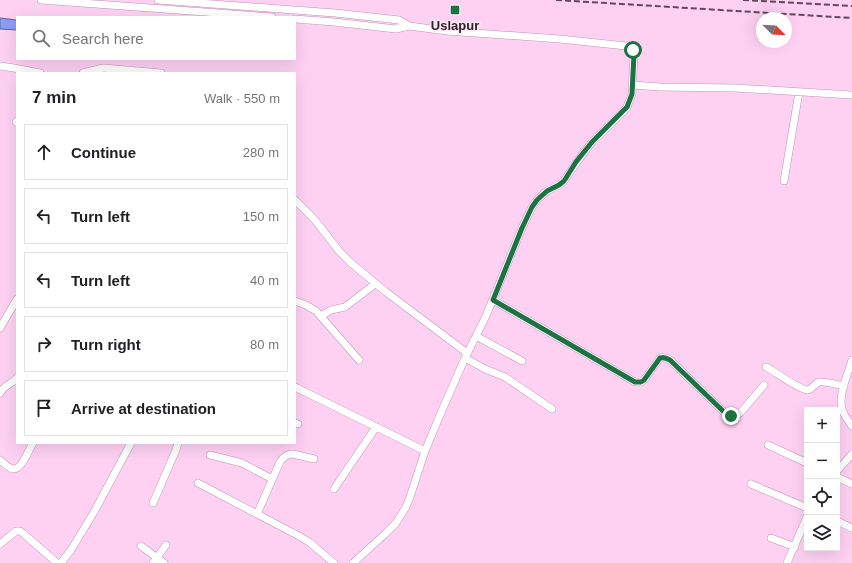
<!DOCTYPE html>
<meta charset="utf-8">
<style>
:root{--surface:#fff;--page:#f6f6f6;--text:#202124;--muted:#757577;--line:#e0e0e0}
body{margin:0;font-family:Helvetica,sans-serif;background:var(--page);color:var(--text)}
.controls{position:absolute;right:12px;bottom:12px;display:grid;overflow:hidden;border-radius:0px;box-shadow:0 4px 16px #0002}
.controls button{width:36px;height:36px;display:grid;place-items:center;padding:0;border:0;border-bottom:1px solid var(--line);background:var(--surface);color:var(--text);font:20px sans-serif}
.compass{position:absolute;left:756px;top:12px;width:36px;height:36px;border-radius:50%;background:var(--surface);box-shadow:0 4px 16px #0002;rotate:114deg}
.stop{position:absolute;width:12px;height:12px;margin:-9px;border:3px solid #1d7244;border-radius:50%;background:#fff}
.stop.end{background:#1d7244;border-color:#fff;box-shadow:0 1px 4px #0008}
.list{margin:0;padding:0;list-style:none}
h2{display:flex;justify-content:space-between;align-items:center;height:52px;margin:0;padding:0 16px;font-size:17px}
h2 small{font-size:13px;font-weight:400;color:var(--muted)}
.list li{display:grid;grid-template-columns:26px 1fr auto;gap:12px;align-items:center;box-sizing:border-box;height:56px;margin:0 8px 8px;padding:0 8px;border:1px solid var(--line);border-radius:0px}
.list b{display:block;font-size:15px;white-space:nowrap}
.list em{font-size:13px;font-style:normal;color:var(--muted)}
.icon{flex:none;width:22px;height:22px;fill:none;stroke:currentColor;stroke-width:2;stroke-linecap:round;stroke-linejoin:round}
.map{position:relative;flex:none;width:852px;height:563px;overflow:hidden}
.search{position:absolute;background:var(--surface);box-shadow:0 4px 16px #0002;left:16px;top:16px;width:280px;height:44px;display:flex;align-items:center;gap:10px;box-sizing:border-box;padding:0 14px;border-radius:0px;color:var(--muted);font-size:15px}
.panel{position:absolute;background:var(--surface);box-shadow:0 4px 16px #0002;left:16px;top:72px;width:280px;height:372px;border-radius:0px}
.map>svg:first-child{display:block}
.building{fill:#8b9cf9;stroke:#5f6892}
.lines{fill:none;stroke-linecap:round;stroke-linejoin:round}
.minor-casing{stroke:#bf95b5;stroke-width:8}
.minor{stroke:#fff;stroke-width:7}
.rail{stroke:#60495a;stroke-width:2;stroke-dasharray:6 3;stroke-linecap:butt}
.route{stroke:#1d7244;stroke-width:5}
.poi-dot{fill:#1d7244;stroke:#fae8f5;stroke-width:1.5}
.labels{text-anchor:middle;stroke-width:3;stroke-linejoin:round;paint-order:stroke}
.poi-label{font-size:13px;font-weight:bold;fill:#31212d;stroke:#fae8f5}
</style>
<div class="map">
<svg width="852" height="563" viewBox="0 0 852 563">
<rect width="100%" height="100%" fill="#fed1f3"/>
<!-- building -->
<path class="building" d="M0,18L17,20V30L0,29Z"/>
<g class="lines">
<defs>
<path id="minor" d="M41,0L272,17
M158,0L335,13L399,20L409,26
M295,19L334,22L396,29L409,26L447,31L560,39L626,46L632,49L634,55L632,94L627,107L623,112L592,142L577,162L564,181L559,185L547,191L537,200L532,207L522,228L486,316L465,358L443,408L425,451L410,497L406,507L396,523L384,535L353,563
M0,66L14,68L40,73
M83,73L103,68L161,73
M633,85L660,87L735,88L852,95
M16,122L17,121
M784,181L799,92
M295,200L315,220L339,251L351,263L386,292L467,353
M493,300L635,382H641L644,380L660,358C664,357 666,358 670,360L724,412C731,416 735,417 741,412L764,385
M295,301L306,305L316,311L359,360
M321,316L331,310L345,307L375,284
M0,328L17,299
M476,336L522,361
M465,358L485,369L505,377L552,409
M852,360C848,373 838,396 842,409C844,415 848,421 852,426
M766,367C774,371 800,390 807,390C812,390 814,384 819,382C823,381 839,385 844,386
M295,387L425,451
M0,393C5,384 11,385 17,378
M295,423L298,424
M768,445L807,463
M210,455L242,463L272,479
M0,460C4,463 9,469 14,469C22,469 29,449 33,443
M837,471L852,454
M837,477L852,484
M198,483L299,536L309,542L334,563
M751,484L807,508
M334,489L376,427
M153,503L176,450L178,443
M257,514L280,462C283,457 287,454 293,454L314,459
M837,521L852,528
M771,538L795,547
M0,544L16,531H20L24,534L57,563
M141,546L164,563
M61,563L71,550L94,512L131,443
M153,563L166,545
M787,563L807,517"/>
</defs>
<!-- minor casing -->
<use href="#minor" class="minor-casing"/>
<!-- minor -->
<use href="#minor" class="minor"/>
<!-- rail -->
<path class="rail" d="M556,0L852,18
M743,0L852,6"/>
</g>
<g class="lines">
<!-- route -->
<path class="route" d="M633,50L634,55L632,94L627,107L592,142L576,162L564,181L559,185L547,191L537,200L532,207L522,228L493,300L635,382H641L644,380L660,358C664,357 666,358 670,360L724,412L731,416"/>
</g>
<!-- markers -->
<rect class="poi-dot" x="450" y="5" width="10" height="10" rx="2"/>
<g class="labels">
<!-- poi labels -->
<g class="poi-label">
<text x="455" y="30">Uslapur</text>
</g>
</g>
</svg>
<div class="controls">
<button>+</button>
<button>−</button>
<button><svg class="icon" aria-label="locate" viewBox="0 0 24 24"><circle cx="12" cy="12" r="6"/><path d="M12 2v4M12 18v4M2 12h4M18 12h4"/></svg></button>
<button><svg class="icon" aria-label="layers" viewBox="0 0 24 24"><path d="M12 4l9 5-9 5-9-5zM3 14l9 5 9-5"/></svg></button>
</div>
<svg class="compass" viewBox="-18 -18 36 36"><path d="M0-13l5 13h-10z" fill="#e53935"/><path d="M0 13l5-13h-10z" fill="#757577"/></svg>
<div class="stop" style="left:633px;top:50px"></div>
<div class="stop end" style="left:731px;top:416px"></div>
<div class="search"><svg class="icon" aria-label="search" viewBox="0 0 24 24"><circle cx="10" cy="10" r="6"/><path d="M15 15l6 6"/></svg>Search here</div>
<section class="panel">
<h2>7 min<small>Walk · 550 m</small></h2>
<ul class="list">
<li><svg class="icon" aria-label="ahead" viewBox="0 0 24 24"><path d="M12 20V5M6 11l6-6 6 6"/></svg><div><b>Continue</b></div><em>280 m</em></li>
<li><svg class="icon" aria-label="left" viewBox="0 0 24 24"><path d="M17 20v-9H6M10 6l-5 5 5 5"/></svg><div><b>Turn left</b></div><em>150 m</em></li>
<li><svg class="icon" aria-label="left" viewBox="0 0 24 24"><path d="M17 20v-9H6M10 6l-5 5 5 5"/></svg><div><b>Turn left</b></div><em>40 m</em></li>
<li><svg class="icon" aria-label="right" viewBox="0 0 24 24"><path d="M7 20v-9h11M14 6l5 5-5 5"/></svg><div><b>Turn right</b></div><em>80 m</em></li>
<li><svg class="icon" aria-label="arrive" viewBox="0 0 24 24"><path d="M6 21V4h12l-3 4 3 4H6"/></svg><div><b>Arrive at destination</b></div></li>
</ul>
</section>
</div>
